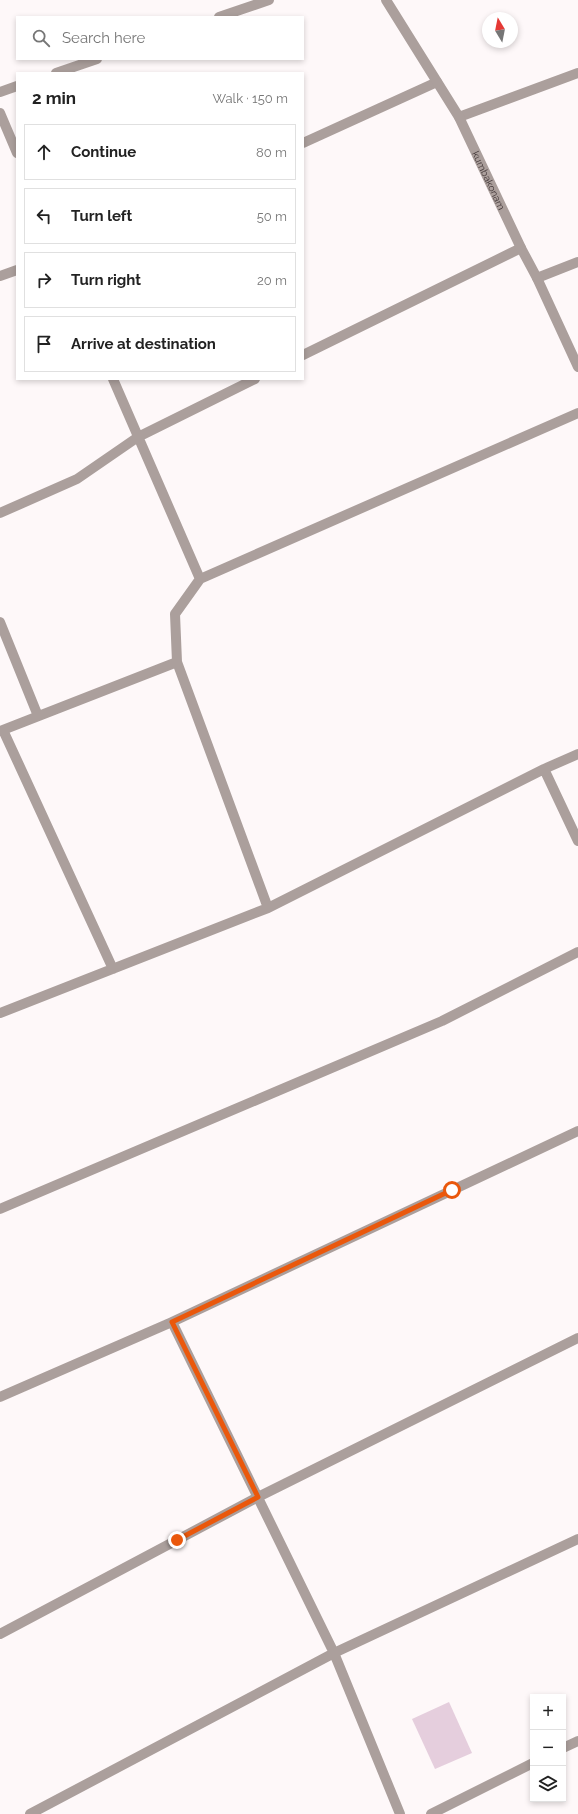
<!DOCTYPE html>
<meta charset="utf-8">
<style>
:root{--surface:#fff;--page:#f6f6f6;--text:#222;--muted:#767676;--line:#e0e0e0}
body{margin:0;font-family:Raleway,sans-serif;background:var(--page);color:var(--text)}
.controls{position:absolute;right:12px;bottom:12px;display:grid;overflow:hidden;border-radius:0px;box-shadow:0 2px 6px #0003}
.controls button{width:36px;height:36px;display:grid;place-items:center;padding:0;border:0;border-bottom:1px solid var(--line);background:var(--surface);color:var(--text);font:20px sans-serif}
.compass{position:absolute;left:482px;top:12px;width:36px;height:36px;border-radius:50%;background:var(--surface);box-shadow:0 2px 6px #0003;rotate:350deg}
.stop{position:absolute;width:12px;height:12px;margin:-9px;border:3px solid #ea580c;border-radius:50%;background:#fff}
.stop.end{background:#ea580c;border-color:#fff;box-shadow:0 1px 4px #0008}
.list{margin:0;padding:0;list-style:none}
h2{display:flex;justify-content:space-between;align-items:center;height:52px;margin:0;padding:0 16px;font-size:17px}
h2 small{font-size:13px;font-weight:400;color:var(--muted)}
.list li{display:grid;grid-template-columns:26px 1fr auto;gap:12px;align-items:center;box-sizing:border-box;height:56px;margin:0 8px 8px;padding:0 8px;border:1px solid var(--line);border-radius:0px}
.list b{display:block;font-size:15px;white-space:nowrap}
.list em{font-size:13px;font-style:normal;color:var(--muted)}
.icon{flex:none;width:22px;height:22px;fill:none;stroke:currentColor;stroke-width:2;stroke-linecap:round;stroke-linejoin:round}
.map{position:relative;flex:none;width:578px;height:1814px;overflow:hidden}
.search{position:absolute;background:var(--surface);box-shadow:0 2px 6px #0003;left:16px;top:16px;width:288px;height:44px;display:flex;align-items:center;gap:10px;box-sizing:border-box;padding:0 14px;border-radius:0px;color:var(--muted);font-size:15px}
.panel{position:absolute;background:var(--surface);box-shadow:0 2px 6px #0003;left:16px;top:72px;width:288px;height:308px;border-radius:0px}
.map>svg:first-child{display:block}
.building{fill:#e5cedd}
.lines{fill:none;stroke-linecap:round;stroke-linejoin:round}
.minor{stroke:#ab9f9c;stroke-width:10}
.tertiary{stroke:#ab9f9c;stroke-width:10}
.route{stroke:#ea580c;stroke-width:5}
.labels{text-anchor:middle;stroke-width:3;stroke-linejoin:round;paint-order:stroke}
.street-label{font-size:10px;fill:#433839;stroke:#fff}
</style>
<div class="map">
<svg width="578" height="1814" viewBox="0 0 578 1814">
<rect width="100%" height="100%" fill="#fef8f9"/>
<!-- building -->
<path class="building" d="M449,1702L472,1753L435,1769L412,1719Z"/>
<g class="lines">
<!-- minor -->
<path class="minor" d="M219,17L269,0
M56,73L97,59
M0,92L17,86
M0,113L17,153
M459,117L578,73
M303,143L437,82
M0,276L17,270
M537,278L578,262
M303,355L521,248
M113,379L200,579
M0,513L77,479L138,437L255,379
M0,622L38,716
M3,730L113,969
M0,731L177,662
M544,769L578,841
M268,908L177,662L175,614L200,579L578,413
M0,1013L268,908L544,769L578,754
M0,1209L442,1021L578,952
M172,1322L334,1653L400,1814
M0,1397L172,1322L578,1131
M0,1634L258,1497L578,1338
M563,1748L578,1741
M30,1814L334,1653L578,1539
M431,1814L533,1763"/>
<!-- tertiary -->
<path class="tertiary" id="s1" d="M386,0L459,117L521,248L537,278L578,367"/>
</g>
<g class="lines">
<!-- route -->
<path class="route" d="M177,1540L258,1497L172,1322L452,1190"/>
</g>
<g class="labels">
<!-- street labels -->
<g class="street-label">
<text dy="4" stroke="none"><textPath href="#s1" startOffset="208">kumbakonam</textPath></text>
</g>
</g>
</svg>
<div class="controls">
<button>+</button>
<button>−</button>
<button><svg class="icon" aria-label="layers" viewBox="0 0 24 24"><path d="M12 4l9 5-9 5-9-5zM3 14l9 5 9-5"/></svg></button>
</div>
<svg class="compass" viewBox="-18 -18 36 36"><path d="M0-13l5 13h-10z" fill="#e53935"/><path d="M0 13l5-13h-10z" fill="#767676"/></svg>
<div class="stop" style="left:452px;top:1190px"></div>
<div class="stop end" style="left:177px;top:1540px"></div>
<div class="search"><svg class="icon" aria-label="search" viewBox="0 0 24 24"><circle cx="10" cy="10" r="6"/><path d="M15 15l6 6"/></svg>Search here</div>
<section class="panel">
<h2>2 min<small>Walk · 150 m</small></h2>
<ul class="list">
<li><svg class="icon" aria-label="ahead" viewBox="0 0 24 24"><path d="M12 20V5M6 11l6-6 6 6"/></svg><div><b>Continue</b></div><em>80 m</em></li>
<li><svg class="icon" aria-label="left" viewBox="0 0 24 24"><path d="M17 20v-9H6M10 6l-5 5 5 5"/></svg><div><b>Turn left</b></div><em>50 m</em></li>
<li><svg class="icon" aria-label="right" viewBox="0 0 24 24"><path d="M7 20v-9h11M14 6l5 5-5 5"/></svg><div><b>Turn right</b></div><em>20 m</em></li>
<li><svg class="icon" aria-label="arrive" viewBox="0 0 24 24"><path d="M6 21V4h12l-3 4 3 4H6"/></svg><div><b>Arrive at destination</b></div></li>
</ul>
</section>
</div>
